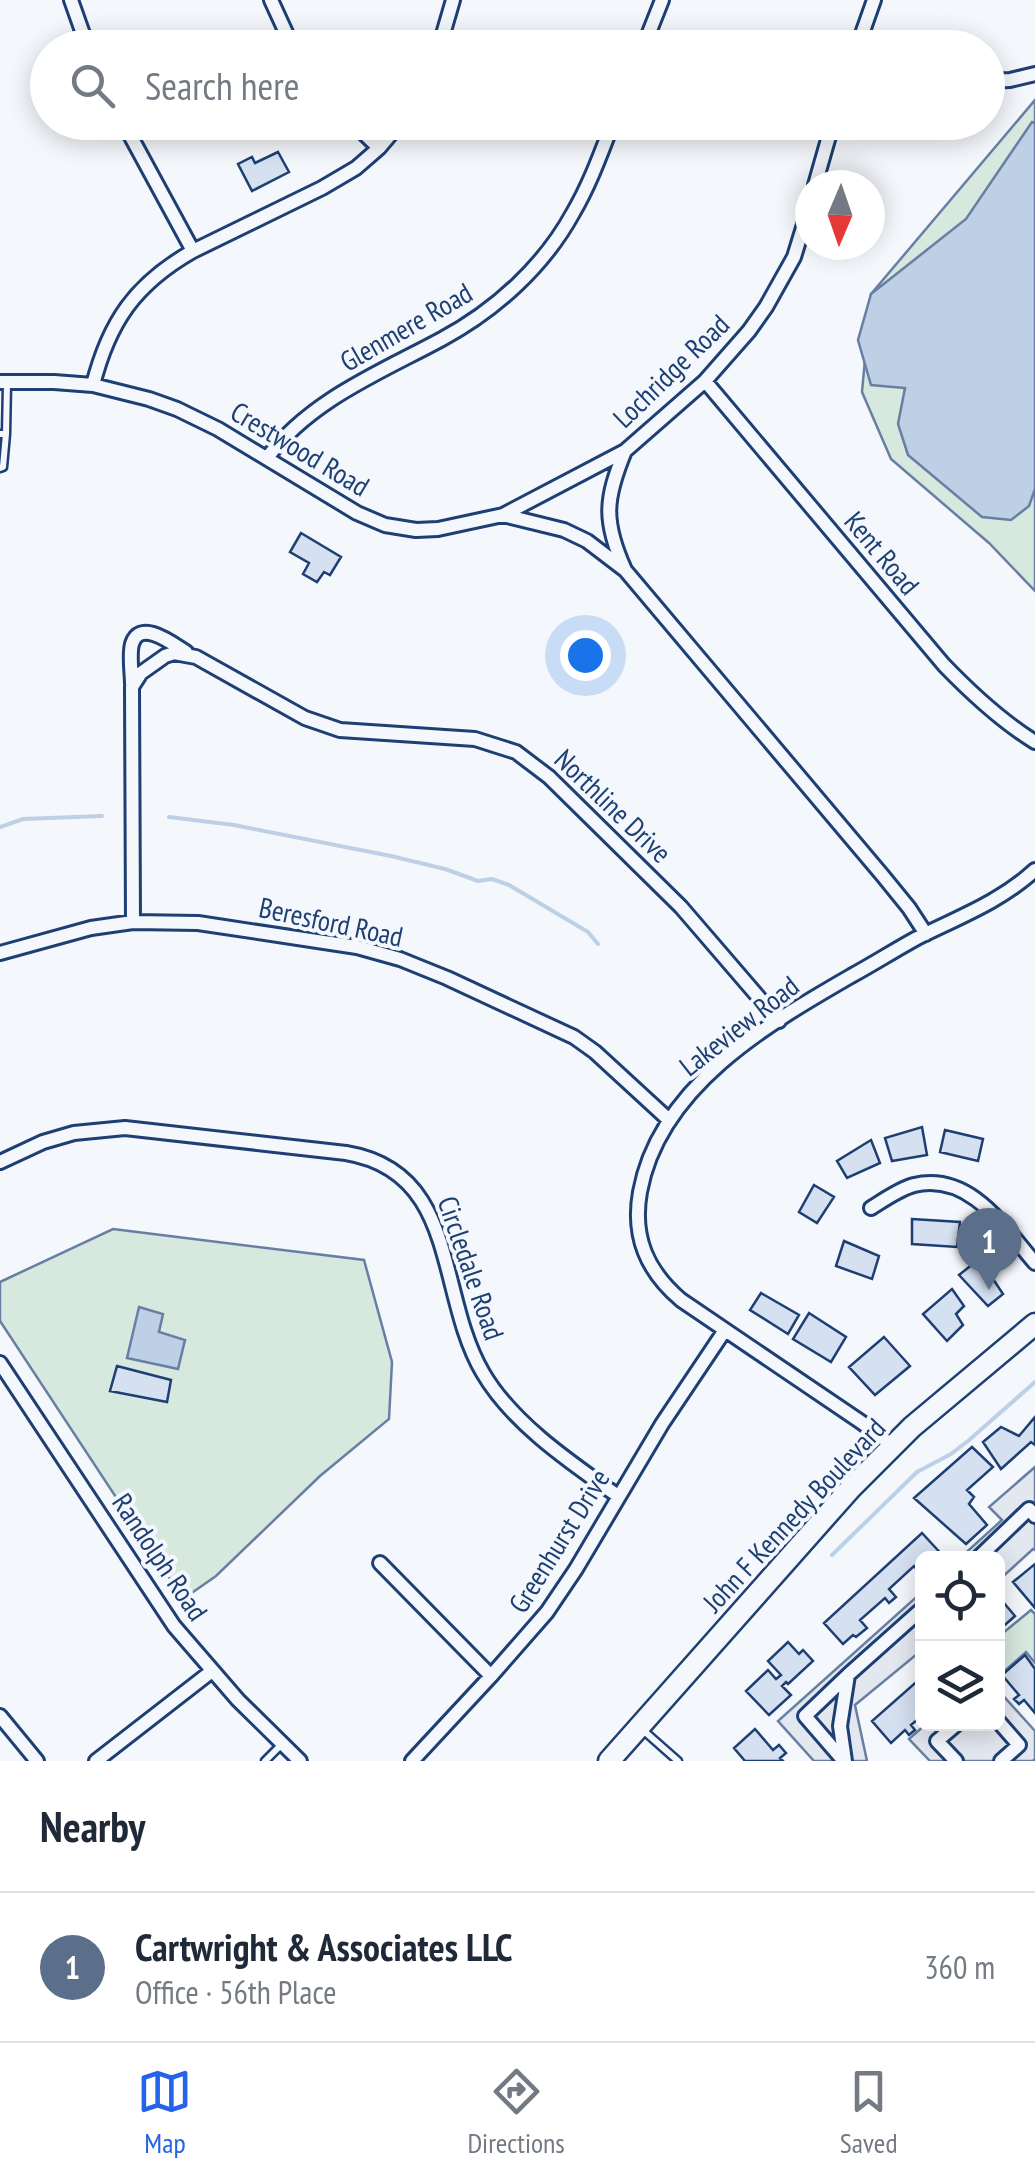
<!DOCTYPE html>
<meta charset="utf-8">
<style>
:root{--surface:#fff;--page:#f2f2f3;--text:#1f2937;--muted:#747a83;--line:#e0e1e3;--accent:#2563eb}
body{margin:0;font-family:"PT Sans Narrow",sans-serif;background:var(--page);color:var(--text)}
.controls{position:absolute;right:30px;bottom:30px;display:grid;overflow:hidden;border-radius:15px;box-shadow:0 5px 25px #0003}
.controls button{width:90px;height:90px;display:grid;place-items:center;padding:0;border:0;border-bottom:2px solid var(--line);background:var(--surface);color:var(--text);font:50px sans-serif}
.compass{position:absolute;left:795px;top:170px;width:90px;height:90px;border-radius:50%;background:var(--surface);box-shadow:0 5px 25px #0003;rotate:182deg}
.you{position:absolute;left:585px;top:655px;width:35px;height:35px;margin:-25px;border:8px solid #fff;border-radius:50%;background:#1a73e8;box-shadow:0 0 0 15px #1a73e833}
.badge{display:grid;place-items:center;width:65px;height:65px;border-radius:50%;background:var(--accent);color:#fff;font-size:32px;font-weight:700}
.pin{position:absolute;translate:-50% -82px;filter:drop-shadow(0 2px 5px #0008)}
.pin::after{content:'';position:absolute;top:52px;width:35px;height:30px;background:inherit;clip-path:polygon(0 0,100% 0,50% 100%)}
.list{margin:0;padding:0;list-style:none}
h2{display:flex;justify-content:space-between;align-items:center;height:130px;margin:0;padding:0 40px;font-size:42px}
h2 small{font-size:32px;font-weight:400;color:var(--muted)}
.list li{display:grid;grid-template-columns:65px 1fr auto;gap:30px;align-items:center;box-sizing:border-box;height:150px;padding:0 40px;border-top:2px solid var(--line)}
.list b{display:block;font-size:38px;white-space:nowrap}
.list p{margin:0;font-size:32px;white-space:nowrap;color:var(--muted)}
.list em{font-size:32px;font-style:normal;color:var(--muted)}
.icon{flex:none;width:55px;height:55px;fill:none;stroke:currentColor;stroke-width:2;stroke-linecap:round;stroke-linejoin:round}
.map{position:relative;flex:none;width:1035px;height:1761px;overflow:hidden}
.search{position:absolute;background:var(--surface);box-shadow:0 5px 25px #0003;left:30px;right:30px;top:30px;height:110px;display:flex;align-items:center;gap:25px;box-sizing:border-box;padding:0 35px;border-radius:55px;color:var(--muted);font-size:38px}
.sheet{height:280px;background:var(--surface)}
nav{display:flex;justify-content:space-around;align-items:center;box-sizing:border-box;height:140px;border-top:2px solid var(--line);background:var(--surface);font-size:28px;color:var(--muted)}
nav a{display:grid;justify-items:center;gap:5px}
nav .on{color:var(--accent)}
.map>svg:first-child{display:block}
.green{fill:#d7e8df;stroke:#687fa3;stroke-width:2.5}
.parking{fill:#e3e8f0;stroke:#687fa3;stroke-width:2.5}
.water{fill:#bed0e5;stroke:#687fa3;stroke-width:2.5}
.lines{fill:none;stroke-linecap:round;stroke-linejoin:round}
.stream{stroke:#bed0e5;stroke-width:4}
.building{fill:#d5e0f0;stroke:#1d3f73;stroke-width:2.5}
.service-casing{stroke:#1d3f73;stroke-width:11}
.minor-casing{stroke:#1d3f73;stroke-width:18}
.primary-casing{stroke:#1d3f73;stroke-width:25}
.service{stroke:#f4f7fb;stroke-width:6}
.minor{stroke:#f4f7fb;stroke-width:12}
.primary{stroke:#f4f7fb;stroke-width:20}
.labels{text-anchor:middle;stroke-width:8;stroke-linejoin:round;paint-order:stroke}
.street-label{font-size:28px;fill:#1d3f73;stroke:#f4f7fb}
</style>
<div class="map">
<svg width="1035" height="1761" viewBox="0 0 1035 1761">
<rect width="100%" height="100%" fill="#f4f7fb"/>
<!-- green -->
<path class="green" d="M1035,100V591L989,543L891,459L862,392L871,294Z
M113,1229L364,1260L392,1362L389,1419L320,1476L216,1576L183,1599L0,1321V1282Z
M1031,1610L1035,1614V1663L1026,1652L998,1677V1637Z"/>
<!-- parking -->
<path class="parking" d="M1035,1467V1550L1033,1549L998,1581V1558H960L1002,1520L989,1507Z
M922,1592V1650L855,1705L867,1761H814L778,1721Z
M998,1690L1035,1731V1759L1033,1761H930L909,1739L926,1724H998Z"/>
<!-- water -->
<path class="water" d="M1032,122L1035,123V489L1029,506L1011,520L982,517L908,455L898,424L905,388L871,385L858,340L871,294L966,219Z
M139,1307L163,1314L159,1332L185,1340L178,1369L127,1358Z"/>
<g class="lines">
<!-- stream -->
<path class="stream" d="M169,817L234,825L391,856L445,869L478,881L492,879L509,885L588,932L598,944
M0,827L23,819L102,816
M832,1555L917,1472L951,1454L968,1441L1035,1382"/>
</g>
<!-- building -->
<path class="building" d="M278,152L289,172L252,191L238,164L252,157L255,163Z
M301,533L341,557L330,575L324,572L317,582L303,574L309,563L290,552Z
M922,1127L927,1155L892,1161L885,1138Z
M945,1130L983,1139L978,1161L940,1152Z
M871,1140L880,1163L847,1178L837,1161Z
M814,1185L834,1197L817,1223L799,1212Z
M912,1219L960,1222L957,1247L912,1244Z
M844,1241L879,1256L872,1279L836,1266Z
M988,1252L1003,1266L991,1276L1003,1294L988,1306L959,1275Z
M952,1289L964,1306L956,1314L963,1325L947,1341L923,1314Z
M761,1293L799,1315L788,1334L750,1310Z
M809,1313L846,1337L831,1362L793,1339Z
M884,1337L910,1366L875,1395L849,1367Z
M117,1366L171,1380L167,1402L110,1391Z
M1035,1417V1445L1031,1442L1001,1469L983,1442L1001,1427L1019,1436Z
M972,1447L993,1467L967,1490L974,1497L969,1504L987,1525L966,1544L914,1498Z
M922,1533L945,1558H922V1576L914,1566L889,1589L896,1597L889,1603L885,1598L860,1620L867,1628L856,1637L853,1635L843,1644L824,1623Z
M1035,1564V1608L1013,1582Z
M998,1596L1015,1616L998,1631Z
M788,1642L799,1654L803,1650L813,1661L788,1684L786,1682L782,1686L791,1695L769,1715L746,1691L768,1670L776,1679L781,1675L768,1661Z
M1025,1655L1035,1669V1713L1024,1700L1019,1704L1014,1699L1019,1695L1002,1675Z
M922,1677V1716L911,1725L915,1730L909,1735L905,1730L891,1743L872,1721Z
M755,1729L773,1750L779,1745L786,1753L780,1758L783,1761H745L734,1748Z"/>
<g class="lines">
<defs>
<path id="service" d="M0,434H6L7,384
M0,468L3,467L6,434
M644,1731L678,1761
M265,1761L282,1744"/>
<path id="minor" d="M71,0L88,48
M271,0L293,48
M439,48L453,0
M643,48L662,0
M857,48L874,0
M988,81L1010,80L1035,74
M123,122L193,251
M352,122L379,148
M815,185L833,122
M705,381L944,665C972,694 1001,721 1035,742
M0,382H54L93,385L149,399L177,409L218,429L357,513L385,525L416,530L438,529L503,515L564,530L587,541L625,570
M93,385C109,322 135,284 193,251L322,188L356,168L379,148L401,122
M625,451C605,499 603,521 625,570L883,876L909,908L926,934
M267,458C310,400 381,372 442,339C496,310 544,266 573,213C590,184 601,153 613,122
M503,515L625,451L705,381L749,331L766,307L794,257L810,205
M132,684C132,673 129,655 132,644C140,618 173,644 186,652
M133,922L132,687L141,673L165,656L174,653L196,657L305,718L340,730L475,739L516,752L549,777L681,907L779,1021
M0,953L91,928L133,922L198,923L357,947L400,959L447,978L574,1037L595,1052L669,1120
M0,1162L43,1142L74,1133L125,1128L346,1153C460,1172 436,1294 483,1373C512,1423 571,1463 618,1496
M871,1208C884,1200 899,1189 914,1185C970,1172 1004,1227 1035,1263
M0,1363L174,1626L238,1700L300,1761
M893,1446L861,1422L681,1300C647,1271 632,1237 640,1192C659,1087 766,1025 851,976C873,964 895,950 917,938C959,917 1000,902 1035,870
M978,1558L1029,1509L1035,1516
M380,1563L491,1676
M0,1716L37,1761
M998,1721L1019,1745L1001,1761
M843,1760L805,1716L848,1675
M96,1761L212,1671
M412,1761L491,1676L547,1612L576,1569L662,1424L725,1330
M845,1761L840,1726L848,1675L922,1609
M956,1761L937,1741L957,1724"/>
<path id="primary" d="M609,1761L850,1489L912,1427L1035,1324"/>
</defs>
<!-- service casing -->
<use href="#service" class="service-casing"/>
<!-- minor casing -->
<use href="#minor" class="minor-casing"/>
<!-- primary casing -->
<use href="#primary" class="primary-casing"/>
<!-- service -->
<use href="#service" class="service"/>
<!-- minor -->
<use href="#minor" class="minor"/>
<!-- primary -->
<use href="#primary" class="primary"/>
</g>
<g class="labels">
<!-- street labels -->
<g class="street-label">
<text transform="translate(406 327) rotate(-30)" y="10">Glenmere Road</text>
<text transform="translate(671 371) rotate(-44)" y="10">Lochridge Road</text>
<text transform="translate(300 449) rotate(31)" y="10">Crestwood Road</text>
<text transform="translate(882 553) rotate(50)" y="10">Kent Road</text>
<text transform="translate(613 806) rotate(44)" y="10">Northline Drive</text>
<text transform="translate(331 922) rotate(12)" y="10">Beresford Road</text>
<text transform="translate(739 1026) rotate(-38)" y="10">Lakeview Road</text>
<text transform="translate(471 1268) rotate(71)" y="10">Circledale Road</text>
<text transform="translate(794 1515) rotate(-47)" y="10">John F Kennedy Boulevard</text>
<text transform="translate(559 1541) rotate(-58)" y="10">Greenhurst Drive</text>
<text transform="translate(160 1557) rotate(56)" y="10">Randolph Road</text>
</g>
</g>
</svg>
<div class="controls">
<button><svg class="icon" aria-label="locate" viewBox="0 0 24 24"><circle cx="12" cy="12" r="6"/><path d="M12 2v4M12 18v4M2 12h4M18 12h4"/></svg></button>
<button><svg class="icon" aria-label="layers" viewBox="0 0 24 24"><path d="M12 4l9 5-9 5-9-5zM3 14l9 5 9-5"/></svg></button>
</div>
<svg class="compass" viewBox="-18 -18 36 36"><path d="M0-13l5 13h-10z" fill="#e53935"/><path d="M0 13l5-13h-10z" fill="#747a83"/></svg>
<div class="you"></div>
<div class="pin badge" style="left:989px;top:1290px;background:#5c6f8a">1</div>
<div class="search"><svg class="icon" aria-label="search" viewBox="0 0 24 24"><circle cx="10" cy="10" r="6"/><path d="M15 15l6 6"/></svg>Search here</div>
</div>
<section class="sheet">
<h2>Nearby<small></small></h2>
<ul class="list">
<li><span class="badge" style="background:#5c6f8a">1</span><div><b>Cartwright &amp; Associates LLC</b><p>Office · 56th Place</p></div><em>360 m</em></li>
</ul>
</section>
<nav>
<a class="on"><svg class="icon" aria-label="map" viewBox="0 0 24 24"><path d="M3 6l6-2 6 2 6-2v14l-6 2-6-2-6 2zM9 4v14M15 6v14"/></svg>Map</a>
<a><svg class="icon" aria-label="directions" viewBox="0 0 24 24"><path d="M12 3l9 9-9 9-9-9zM9 14v-3h6M13 9l2 2-2 2"/></svg>Directions</a>
<a><svg class="icon" aria-label="saved" viewBox="0 0 24 24"><path d="M7 4h10v16l-5-4-5 4z"/></svg>Saved</a>
</nav>
